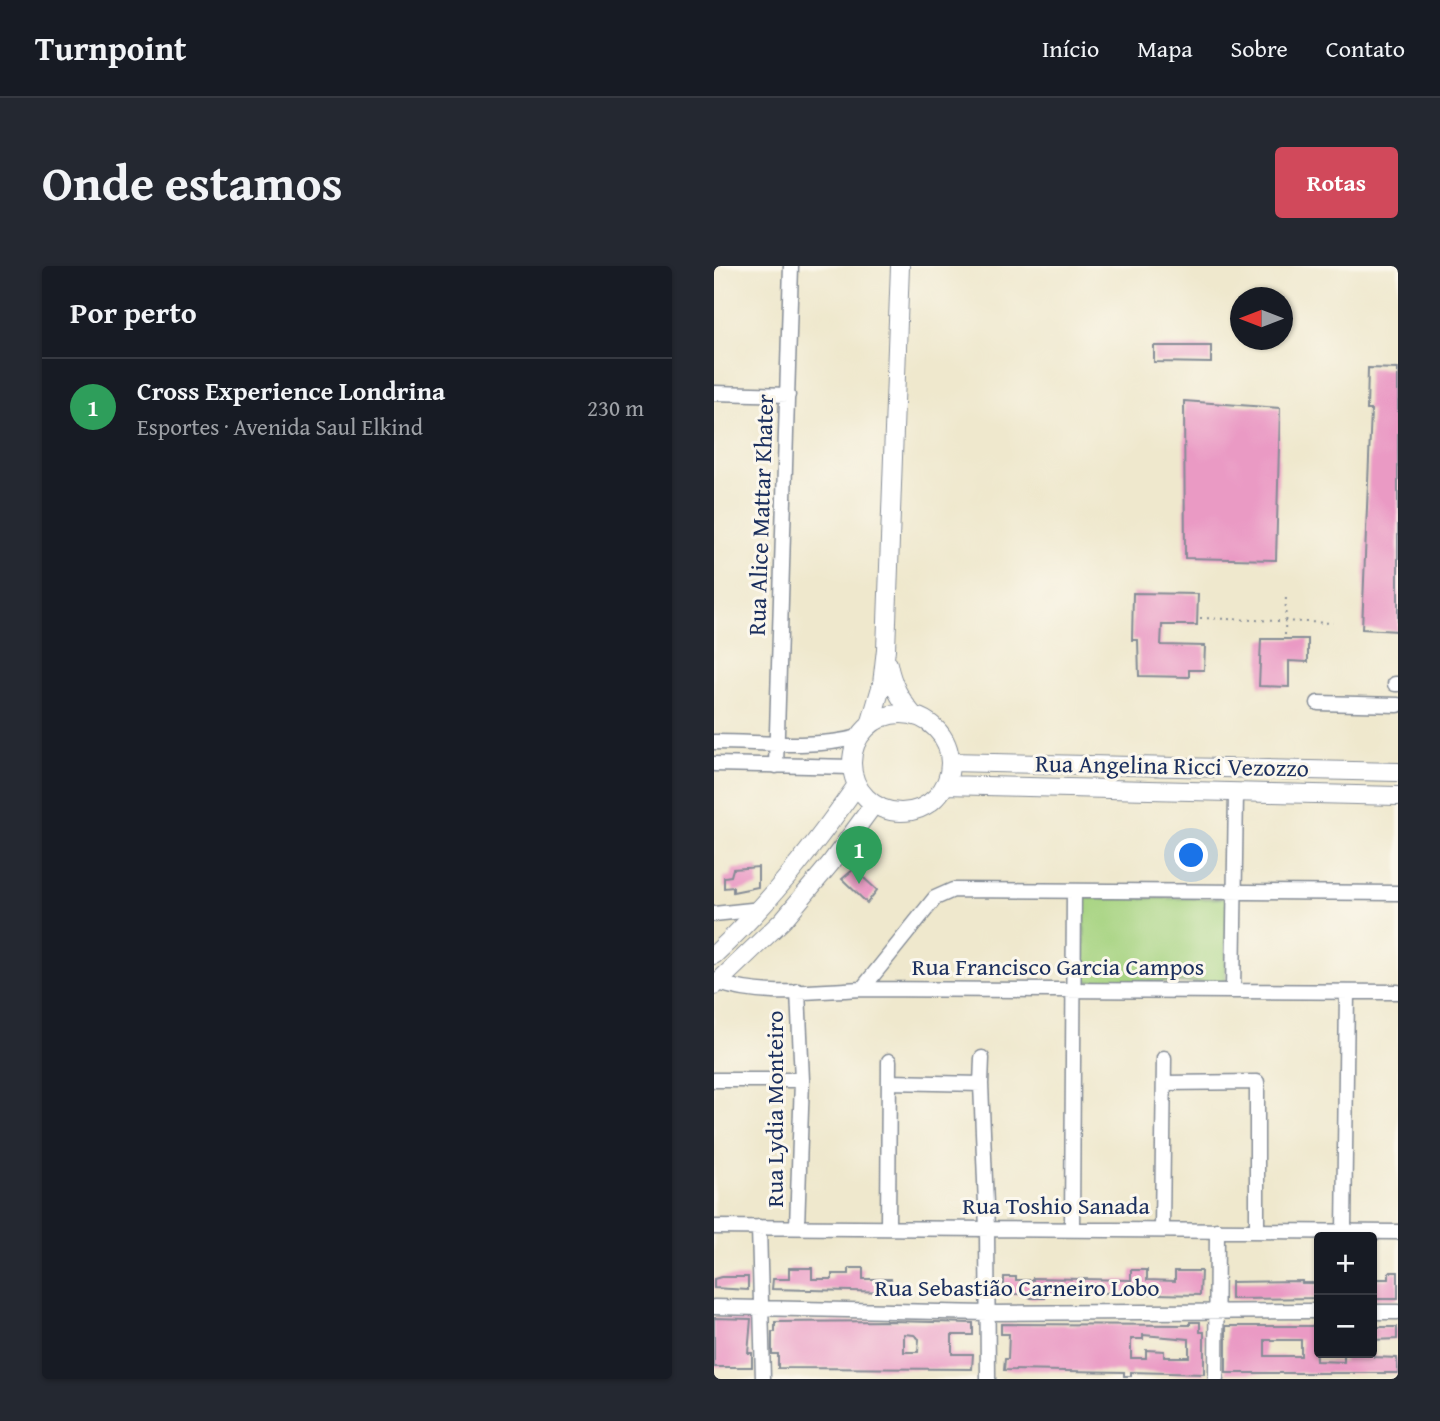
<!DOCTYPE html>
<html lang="pt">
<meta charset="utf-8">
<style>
:root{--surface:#171b24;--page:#242831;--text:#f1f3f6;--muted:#9ea1a6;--line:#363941;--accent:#d1495b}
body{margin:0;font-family:"Gentium Book Plus",serif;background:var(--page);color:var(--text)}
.controls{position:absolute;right:21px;bottom:21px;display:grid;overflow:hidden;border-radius:7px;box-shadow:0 2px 5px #0004}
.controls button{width:63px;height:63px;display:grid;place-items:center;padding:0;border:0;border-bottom:2px solid var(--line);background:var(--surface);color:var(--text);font:35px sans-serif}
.compass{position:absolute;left:516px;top:21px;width:63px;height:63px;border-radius:50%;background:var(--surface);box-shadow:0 2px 5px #0004;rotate:270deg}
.you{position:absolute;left:478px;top:590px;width:24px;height:24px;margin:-18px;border:5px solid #fff;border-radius:50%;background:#1a73e8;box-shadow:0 0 0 10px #1a73e833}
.badge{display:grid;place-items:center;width:46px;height:46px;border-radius:50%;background:var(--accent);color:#fff;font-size:23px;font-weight:700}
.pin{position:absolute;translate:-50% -58px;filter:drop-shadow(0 2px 4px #0008)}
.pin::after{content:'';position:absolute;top:37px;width:24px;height:21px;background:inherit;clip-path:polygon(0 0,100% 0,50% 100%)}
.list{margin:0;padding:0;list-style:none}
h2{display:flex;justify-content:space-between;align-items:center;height:91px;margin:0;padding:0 28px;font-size:30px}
h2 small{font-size:23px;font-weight:400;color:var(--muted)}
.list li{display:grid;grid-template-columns:46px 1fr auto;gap:21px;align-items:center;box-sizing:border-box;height:98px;padding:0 28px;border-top:2px solid var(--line)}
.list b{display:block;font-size:26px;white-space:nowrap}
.list p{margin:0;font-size:23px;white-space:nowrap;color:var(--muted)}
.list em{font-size:23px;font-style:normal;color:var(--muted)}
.map{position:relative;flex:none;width:684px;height:1113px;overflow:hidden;border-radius:7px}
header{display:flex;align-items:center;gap:42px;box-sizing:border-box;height:98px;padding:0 35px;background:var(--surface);border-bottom:2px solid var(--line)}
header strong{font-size:33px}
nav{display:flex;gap:38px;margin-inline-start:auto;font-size:24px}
.intro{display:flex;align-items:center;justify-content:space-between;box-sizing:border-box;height:168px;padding:0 42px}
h1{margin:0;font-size:49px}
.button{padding:18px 32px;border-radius:7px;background:var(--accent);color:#fff;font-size:24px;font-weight:700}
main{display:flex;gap:42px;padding:0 42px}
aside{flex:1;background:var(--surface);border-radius:7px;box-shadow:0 2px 5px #0004}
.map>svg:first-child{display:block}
.green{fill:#a6d380;stroke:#60816f;stroke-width:2}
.building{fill:#ea9ac4;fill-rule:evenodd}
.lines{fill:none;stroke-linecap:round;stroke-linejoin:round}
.minor-casing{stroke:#858c96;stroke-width:17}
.major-casing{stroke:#858c96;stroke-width:20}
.path{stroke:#858c96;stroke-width:2;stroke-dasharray:2 5;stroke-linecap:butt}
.minor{stroke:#fff;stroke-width:14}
.major{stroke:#fff;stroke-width:18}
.labels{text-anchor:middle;stroke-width:6;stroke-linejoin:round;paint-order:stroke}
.street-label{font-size:24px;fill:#1b2f5e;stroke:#fbf7ec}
</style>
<header>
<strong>Turnpoint</strong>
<nav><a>Início</a><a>Mapa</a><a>Sobre</a><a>Contato</a></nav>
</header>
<div class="intro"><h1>Onde estamos</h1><a class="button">Rotas</a></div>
<main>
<aside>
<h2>Por perto<small></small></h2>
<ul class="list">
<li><span class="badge" style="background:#2e9e5b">1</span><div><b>Cross Experience Londrina</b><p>Esportes · Avenida Saul Elkind</p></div><em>230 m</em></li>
</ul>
</aside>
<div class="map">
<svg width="684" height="1113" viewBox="0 0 684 1113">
<rect width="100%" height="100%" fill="#fbf7ec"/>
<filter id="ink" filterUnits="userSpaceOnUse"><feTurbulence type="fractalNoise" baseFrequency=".0143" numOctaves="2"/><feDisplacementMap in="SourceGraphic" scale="14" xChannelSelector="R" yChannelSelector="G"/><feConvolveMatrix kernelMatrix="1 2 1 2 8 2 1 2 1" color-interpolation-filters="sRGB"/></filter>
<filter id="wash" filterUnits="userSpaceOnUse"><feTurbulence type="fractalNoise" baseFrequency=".00686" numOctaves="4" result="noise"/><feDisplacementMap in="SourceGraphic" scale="28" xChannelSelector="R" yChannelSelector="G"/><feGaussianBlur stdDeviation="1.57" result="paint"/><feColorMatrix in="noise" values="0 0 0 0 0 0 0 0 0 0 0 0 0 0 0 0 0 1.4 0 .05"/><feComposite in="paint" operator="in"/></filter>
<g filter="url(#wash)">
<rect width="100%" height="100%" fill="#efe8cd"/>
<!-- green -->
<path class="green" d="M370,632H514L511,717L370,715Z"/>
<g id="blocks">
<!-- building -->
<path class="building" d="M440,80H497V97L440,96Z
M654,102L684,103V365L648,363L657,144H653Z
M470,135L566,142L562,294L471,292Z
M419,327L484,328L483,359H448L447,379L491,380L490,404H475V411L425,410L424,374H418Z
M547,373H594V396L575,395V421L545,420Z
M44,601V621L19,626V621L10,622V611L17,610L19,603Z
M140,603L163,624L153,637L128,613Z
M75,1002H98V1013H118V1008H135V1002H149V1013H177L176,1026L58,1023L59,1013H75Z
M417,1004H433V1014L461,1015V1005H487L486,1029L355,1026V1029L331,1028V1032H317L311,1028H290V1011H302V1014H319V1012L417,1014Z
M675,1006H684V1033H660V1013H675Z
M7,1011H34V1024L0,1022V1013Z
M588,1015V1017H602L601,1020H605V1032L517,1033V1016Z
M0,1052L37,1053L34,1087H38V1101H0Z
M177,1055L259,1057V1069H238V1088H259L258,1103L64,1102V1088H58V1066H61V1056ZM190,1068L200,1069L205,1073L204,1086H190Z
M476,1056H486V1066H490V1108L417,1106V1110H410V1106L290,1104L291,1093H294L295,1068H287V1058L476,1059ZM429,1069L475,1073V1091H450V1085L432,1084V1092H417V1073H429Z
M512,1060H605V1074H601L602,1095L630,1096V1087H660V1091L683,1092L684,1107H512ZM551,1074H587V1090H551Z
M658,1061H683V1073L658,1074Z"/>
</g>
</g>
<g filter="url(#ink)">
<use href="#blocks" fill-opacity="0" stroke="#858c96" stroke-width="2"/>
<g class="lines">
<defs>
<path id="minor" d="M0,127L74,129
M681,418H684
M604,437L684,439
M0,476C48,476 98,483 145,471
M0,498L138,501
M62,500L77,0
M0,648L47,643
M5,717C50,732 102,725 148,723L684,726
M148,723L221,632L239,624L684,627
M519,725L522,527
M268,792L267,818L273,963L274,1113
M0,814H88
M175,816L267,818
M450,817L543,816V964
M0,961L684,966
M45,961L49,1113
M83,961L88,814L84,725
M174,962L175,795
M358,963L360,625
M448,964L450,792
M630,965L633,726
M0,1041L273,1047L605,1045
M658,1046H684
M502,1113L503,964"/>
<path id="major" d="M174,398C178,419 186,433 200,450
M138 497a49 49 0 1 1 98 0a49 49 0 1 1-98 0Z
M156,459L168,418L172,383L186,0
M236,496L684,506
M231,519L684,530
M0,689C55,638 100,580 143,519
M0,720L69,654L116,598L160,538"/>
</defs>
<!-- minor casing -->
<use href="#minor" class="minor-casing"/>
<!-- major casing -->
<use href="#major" class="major-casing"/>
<!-- path -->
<path class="path" d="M486,352L619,357
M571,369L572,328"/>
<!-- minor -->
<use href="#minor" class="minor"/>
<!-- major -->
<use href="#major" class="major"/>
</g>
</g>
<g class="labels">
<!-- street labels -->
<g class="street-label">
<text transform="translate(47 249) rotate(-88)" y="8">Rua Alice Mattar Khater</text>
<text transform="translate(458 500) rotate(1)" y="8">Rua Angelina Ricci Vezozzo</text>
<text x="344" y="709">Rua Francisco Garcia Campos</text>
<text transform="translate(61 843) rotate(-90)" y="8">Rua Lydia Monteiro</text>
<text x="342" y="948">Rua Toshio Sanada</text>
<text x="303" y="1030">Rua Sebastião Carneiro Lobo</text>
</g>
</g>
</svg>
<div class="controls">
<button>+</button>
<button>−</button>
</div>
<svg class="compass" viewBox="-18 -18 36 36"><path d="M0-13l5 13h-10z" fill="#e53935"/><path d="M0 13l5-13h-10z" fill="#9ea1a6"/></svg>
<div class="you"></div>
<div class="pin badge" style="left:145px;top:618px;background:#2e9e5b">1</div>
</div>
</main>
